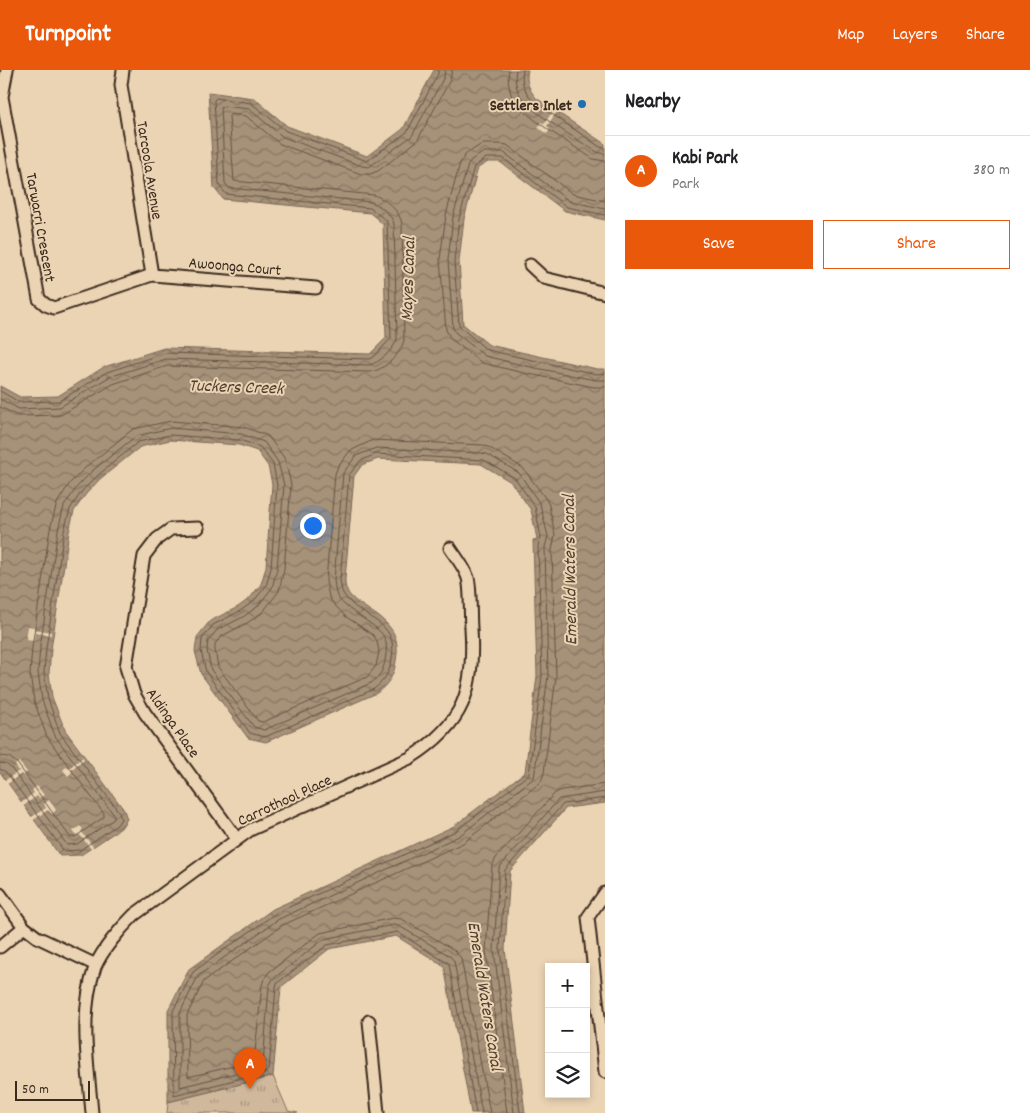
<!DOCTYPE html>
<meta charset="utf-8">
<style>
:root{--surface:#fff;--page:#f2f2f2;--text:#202124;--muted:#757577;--line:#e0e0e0;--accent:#ea580c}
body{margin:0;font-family:Dekko,sans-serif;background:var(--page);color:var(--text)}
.controls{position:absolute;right:15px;bottom:15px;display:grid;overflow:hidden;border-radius:0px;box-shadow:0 2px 8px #0003}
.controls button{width:45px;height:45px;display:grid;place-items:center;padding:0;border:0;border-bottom:1px solid var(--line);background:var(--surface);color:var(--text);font:25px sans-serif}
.scale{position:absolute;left:15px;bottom:12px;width:75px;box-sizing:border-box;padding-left:5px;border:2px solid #3b2a1e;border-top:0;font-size:14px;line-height:18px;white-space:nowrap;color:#3b2a1e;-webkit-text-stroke:4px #ebd4b4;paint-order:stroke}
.you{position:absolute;left:312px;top:455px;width:18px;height:18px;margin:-12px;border:4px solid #fff;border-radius:50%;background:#1a73e8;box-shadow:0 0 0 8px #1a73e833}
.badge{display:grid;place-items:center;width:32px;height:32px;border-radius:50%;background:var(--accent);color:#fff;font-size:16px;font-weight:700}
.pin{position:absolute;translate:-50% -41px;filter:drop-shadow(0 1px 2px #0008)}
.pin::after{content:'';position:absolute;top:26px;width:18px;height:15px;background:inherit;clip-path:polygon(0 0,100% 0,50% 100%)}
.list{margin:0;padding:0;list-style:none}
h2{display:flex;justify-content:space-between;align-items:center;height:65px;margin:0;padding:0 20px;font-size:21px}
h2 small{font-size:16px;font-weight:400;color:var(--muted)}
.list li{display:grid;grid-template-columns:32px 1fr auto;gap:15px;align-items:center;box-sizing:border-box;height:70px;padding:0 20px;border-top:1px solid var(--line)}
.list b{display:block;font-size:19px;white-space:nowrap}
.list p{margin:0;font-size:16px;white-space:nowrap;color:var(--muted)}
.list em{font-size:16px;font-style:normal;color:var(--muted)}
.actions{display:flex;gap:10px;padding:15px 20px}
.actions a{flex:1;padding:11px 0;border:1px solid var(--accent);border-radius:0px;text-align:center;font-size:18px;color:var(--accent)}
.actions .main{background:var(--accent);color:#fff}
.icon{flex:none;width:28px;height:28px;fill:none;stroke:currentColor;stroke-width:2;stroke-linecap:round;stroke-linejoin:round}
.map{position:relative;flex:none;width:605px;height:1043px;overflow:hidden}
header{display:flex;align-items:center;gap:30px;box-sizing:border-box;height:70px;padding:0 25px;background:var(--accent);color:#fff}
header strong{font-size:24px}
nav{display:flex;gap:28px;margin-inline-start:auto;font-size:18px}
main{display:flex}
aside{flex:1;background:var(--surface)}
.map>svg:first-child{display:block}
.park{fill:url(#park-tufts);stroke:#85715d}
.water{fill:url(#water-waves);stroke:#7b6855}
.pier{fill:#ebd4b4}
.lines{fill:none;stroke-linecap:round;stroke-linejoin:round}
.shore{stroke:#665342;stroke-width:1}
.minor-casing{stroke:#3b2a1e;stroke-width:15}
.minor{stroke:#ebd4b4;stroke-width:11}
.poi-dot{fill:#1f6fb2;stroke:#ebd4b4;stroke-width:2}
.labels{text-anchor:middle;stroke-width:4;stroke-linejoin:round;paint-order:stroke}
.poi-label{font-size:16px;font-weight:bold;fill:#3b2a1e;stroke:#ebd4b4;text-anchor:end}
.street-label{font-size:16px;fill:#3b2a1e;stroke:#ebd4b4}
.water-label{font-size:18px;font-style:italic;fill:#503f30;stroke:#ebd4b4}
</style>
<header>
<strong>Turnpoint</strong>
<nav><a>Map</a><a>Layers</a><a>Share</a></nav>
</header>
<main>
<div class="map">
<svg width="605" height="1043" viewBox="0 0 605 1043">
<defs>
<pattern id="park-tufts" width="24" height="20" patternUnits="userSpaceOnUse" patternTransform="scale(1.25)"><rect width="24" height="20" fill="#cfb89c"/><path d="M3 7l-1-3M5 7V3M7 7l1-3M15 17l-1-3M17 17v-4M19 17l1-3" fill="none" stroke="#a9967f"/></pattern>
<pattern id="water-waves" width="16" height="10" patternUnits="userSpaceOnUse" patternTransform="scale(1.25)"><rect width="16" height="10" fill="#a69179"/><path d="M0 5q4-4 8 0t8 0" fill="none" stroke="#887763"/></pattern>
</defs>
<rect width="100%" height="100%" fill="#ebd4b4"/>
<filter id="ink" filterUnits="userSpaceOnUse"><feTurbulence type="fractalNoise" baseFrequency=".02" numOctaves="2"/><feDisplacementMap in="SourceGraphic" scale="10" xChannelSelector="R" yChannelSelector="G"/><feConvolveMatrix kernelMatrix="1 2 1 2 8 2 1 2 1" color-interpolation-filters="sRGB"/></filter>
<g filter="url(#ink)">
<!-- park -->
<path class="park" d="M273,1006L288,1041L298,1043H167L168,1032Z"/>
<!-- water -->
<path class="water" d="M434,0H528C525,11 529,19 536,28L605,74V150L565,141L500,92H488L478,98L464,149L459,191L463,254L489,275L597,299H605V733L566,738L510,801L505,879L525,1043H471L444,896L396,866L329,879L281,917L273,1006L168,1032V940L189,899L273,839L454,756L525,702L537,606L533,470L537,469L531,440L511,412L481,394L378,389L362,395L354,406L345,509C345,512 345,517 347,520C349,526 356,531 360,534C384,550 402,559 396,591C394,606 389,613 377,623L266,672L248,668L201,604L195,581L197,567L210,551L238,537L250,528L261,514L266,497L272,414L268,396L257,381L239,375L170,370L140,377L100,409L86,424L74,441L69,462L51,579L49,603L52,627L65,660L124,740L127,749L121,758L81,785L60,786L0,702V316L20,327L58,326L104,297L164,278L370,284L386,268L383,154L370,143L223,129L214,118L208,22L254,28L287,56L367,86L403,59Z"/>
<!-- pier -->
<path class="pier" d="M555,38L558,40L547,56L550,59L547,64L538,58L541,52L544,54Z
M28,556L34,557V559L51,562V565L35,563L34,571L26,570Z
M83,687L84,689L71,700L72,702L68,706L63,700L67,696L69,698Z
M19,692L27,702L23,706L21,704L6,715L4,711L19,701L15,695Z
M37,716L44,725L39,728L37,726L22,737L20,734L34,723L32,720Z
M49,730L56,740L52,744L48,740L32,751L30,748L46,738L44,734Z
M80,756L83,759L81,761L94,778L92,780L79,764L76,765L73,761Z"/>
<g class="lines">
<!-- shore -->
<path class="shore" d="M509,0C507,9 509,22 514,30C527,49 573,75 593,89L605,91
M516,0C514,8 516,19 521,27C532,43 578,70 597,82L605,84
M523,0C520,13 525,22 533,31L600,77L605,78
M605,131L573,124L507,75L500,74H482L466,84L460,93L446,145L440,189L446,260L451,269L482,293L524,303L594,317H605
M605,139L569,131L503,82H484L471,90L468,95L453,147L448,190L453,258L456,263L485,286L526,296L595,310H605
M605,145L567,137L503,88H486L474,97L459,149L454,191L459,256L487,280L596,304L605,303
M0,321L19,332L59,331L107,302L165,283L370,289L374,287L391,268L387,151L370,138L226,124L219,115L214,30L216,28L251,33L286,61L367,91L407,62L438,4V0
M0,329L19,339L60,337L109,307L166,289L369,295C380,293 394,279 397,269L394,154C392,145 380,135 371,132L229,118L225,113L221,38L223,36L249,39L283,67L362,96L369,97L412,66L444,7L445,0
M0,337L18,346L61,345L113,314L167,296L369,302C384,301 401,284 404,270L402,154C400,141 386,129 374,125L234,111L229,46L231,44L246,46L280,74L361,104H370L378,101L417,71L450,10L452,0
M0,686L9,687L17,693L70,767H75L104,747V744L47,667L34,631L30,604L32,577L50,459L57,433L70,413L87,396L133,359L171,351L244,357L268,366L285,389L291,415L284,499L279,521L262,543L247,553L222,566L215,574V580L218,597L258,651L263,652L367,607L376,596L379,582L377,571L373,565L345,546L333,533L329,527L326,511L335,404L338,396L350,381L373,370L483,375L490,378L523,398L546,429L549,435L555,465L552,480L556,606L544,703L541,712L463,773L283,855L204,911L187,945L188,1007L254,991L262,915L264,909L269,902L320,863L393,848L402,849L454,880L461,888L490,1043
M0,693L6,694L11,698L67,775L77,774L114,749V745L55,666L42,630L38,602L40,577L58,460L64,436L77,417L92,401L136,366L171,358L241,364L264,372L278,392L284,415L277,499L272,518L257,537L243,547L217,560L208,571L207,580L211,600L254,657L264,660L371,613C379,607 383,601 385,591C386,584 388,574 384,567C378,555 350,543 339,529C335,524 335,517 334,510L343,403L356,386L376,378L481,383L487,384L519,403L540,434L548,466L545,477L548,606L534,708L459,766L279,849L198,906L180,943V1017L261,997L263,995L269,916L273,909L324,869L393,855L399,856L450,886L454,891L482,1043
M0,699L6,702L64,781L80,780L117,755L121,749L119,742L60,663L48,629L44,602L46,578L64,461L70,439L82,421L97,406L138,372L170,365L240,370L260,377L273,394L277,415L271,498L266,516L253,532L240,541L213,555L202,569L201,581L206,602L250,663L265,667L374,619C385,610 389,603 392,589C399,549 361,550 344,525C341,521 341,514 340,510L349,405L360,391L376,384L484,390L515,408L535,437L541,468L538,475L542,606L529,704L456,761L276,843L193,902L173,941L174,1025L267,1002L269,1000L276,917L277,913L327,875L397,862L449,894L476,1043
M507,1043L486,880L492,796L496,788L555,723L562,720L605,714
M514,1043L494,880L499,798L559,729L605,722
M520,1043L500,879L505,800L563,734L605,728"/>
<defs>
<path id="minor" d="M7,0L2,27L39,229L46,235L54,238L152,205L316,218
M123,0L121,15L152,205
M530,195L544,208L605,223
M198,458L171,459L157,469L144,486L126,597L134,624L145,643L237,769
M605,823L588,847L605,1002
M0,824L24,857L37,867L96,895
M0,877L24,857
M369,951L378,1043
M92,1043C88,995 79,944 95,897C102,880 121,858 134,845L250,760L410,688C464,654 475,620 471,558C470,546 471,519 468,508C465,498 456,487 450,478"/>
</defs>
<!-- minor casing -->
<use href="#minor" class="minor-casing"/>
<!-- minor -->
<use href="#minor" class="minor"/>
</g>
</g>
<!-- markers -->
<circle class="poi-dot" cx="582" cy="34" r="5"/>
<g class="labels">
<!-- poi labels -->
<g class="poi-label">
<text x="572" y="40">Settlers Inlet</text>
</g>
<!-- street labels -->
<g class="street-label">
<text transform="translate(151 100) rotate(81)" y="6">Tarcoola Avenue</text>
<text transform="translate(42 157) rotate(80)" y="6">Tarwarri Crescent</text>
<text transform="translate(235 195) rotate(5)" y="6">Awoonga Court</text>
<text transform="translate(174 652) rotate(55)" y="6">Aldinga Place</text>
<text transform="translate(284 729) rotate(-25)" y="6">Carrothool Place</text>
</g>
<!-- water labels -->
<g class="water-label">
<text transform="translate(407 209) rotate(-88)" y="6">Mayes Canal</text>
<text transform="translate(236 316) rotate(2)" y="6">Tuckers Creek</text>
<text transform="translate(569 500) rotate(-91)" y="6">Emerald Waters Canal</text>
<text transform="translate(486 926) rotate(81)" y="6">Emerald Waters Canal</text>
</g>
</g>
</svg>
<div class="controls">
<button>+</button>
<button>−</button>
<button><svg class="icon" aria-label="layers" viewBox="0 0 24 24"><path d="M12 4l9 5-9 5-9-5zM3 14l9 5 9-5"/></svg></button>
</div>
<div class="scale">50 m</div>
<div class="you"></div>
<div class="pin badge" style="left:250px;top:1019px">A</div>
</div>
<aside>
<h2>Nearby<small></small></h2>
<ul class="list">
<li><span class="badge">A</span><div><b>Kabi Park</b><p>Park</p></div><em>380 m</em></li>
</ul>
<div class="actions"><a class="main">Save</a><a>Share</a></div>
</aside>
</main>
